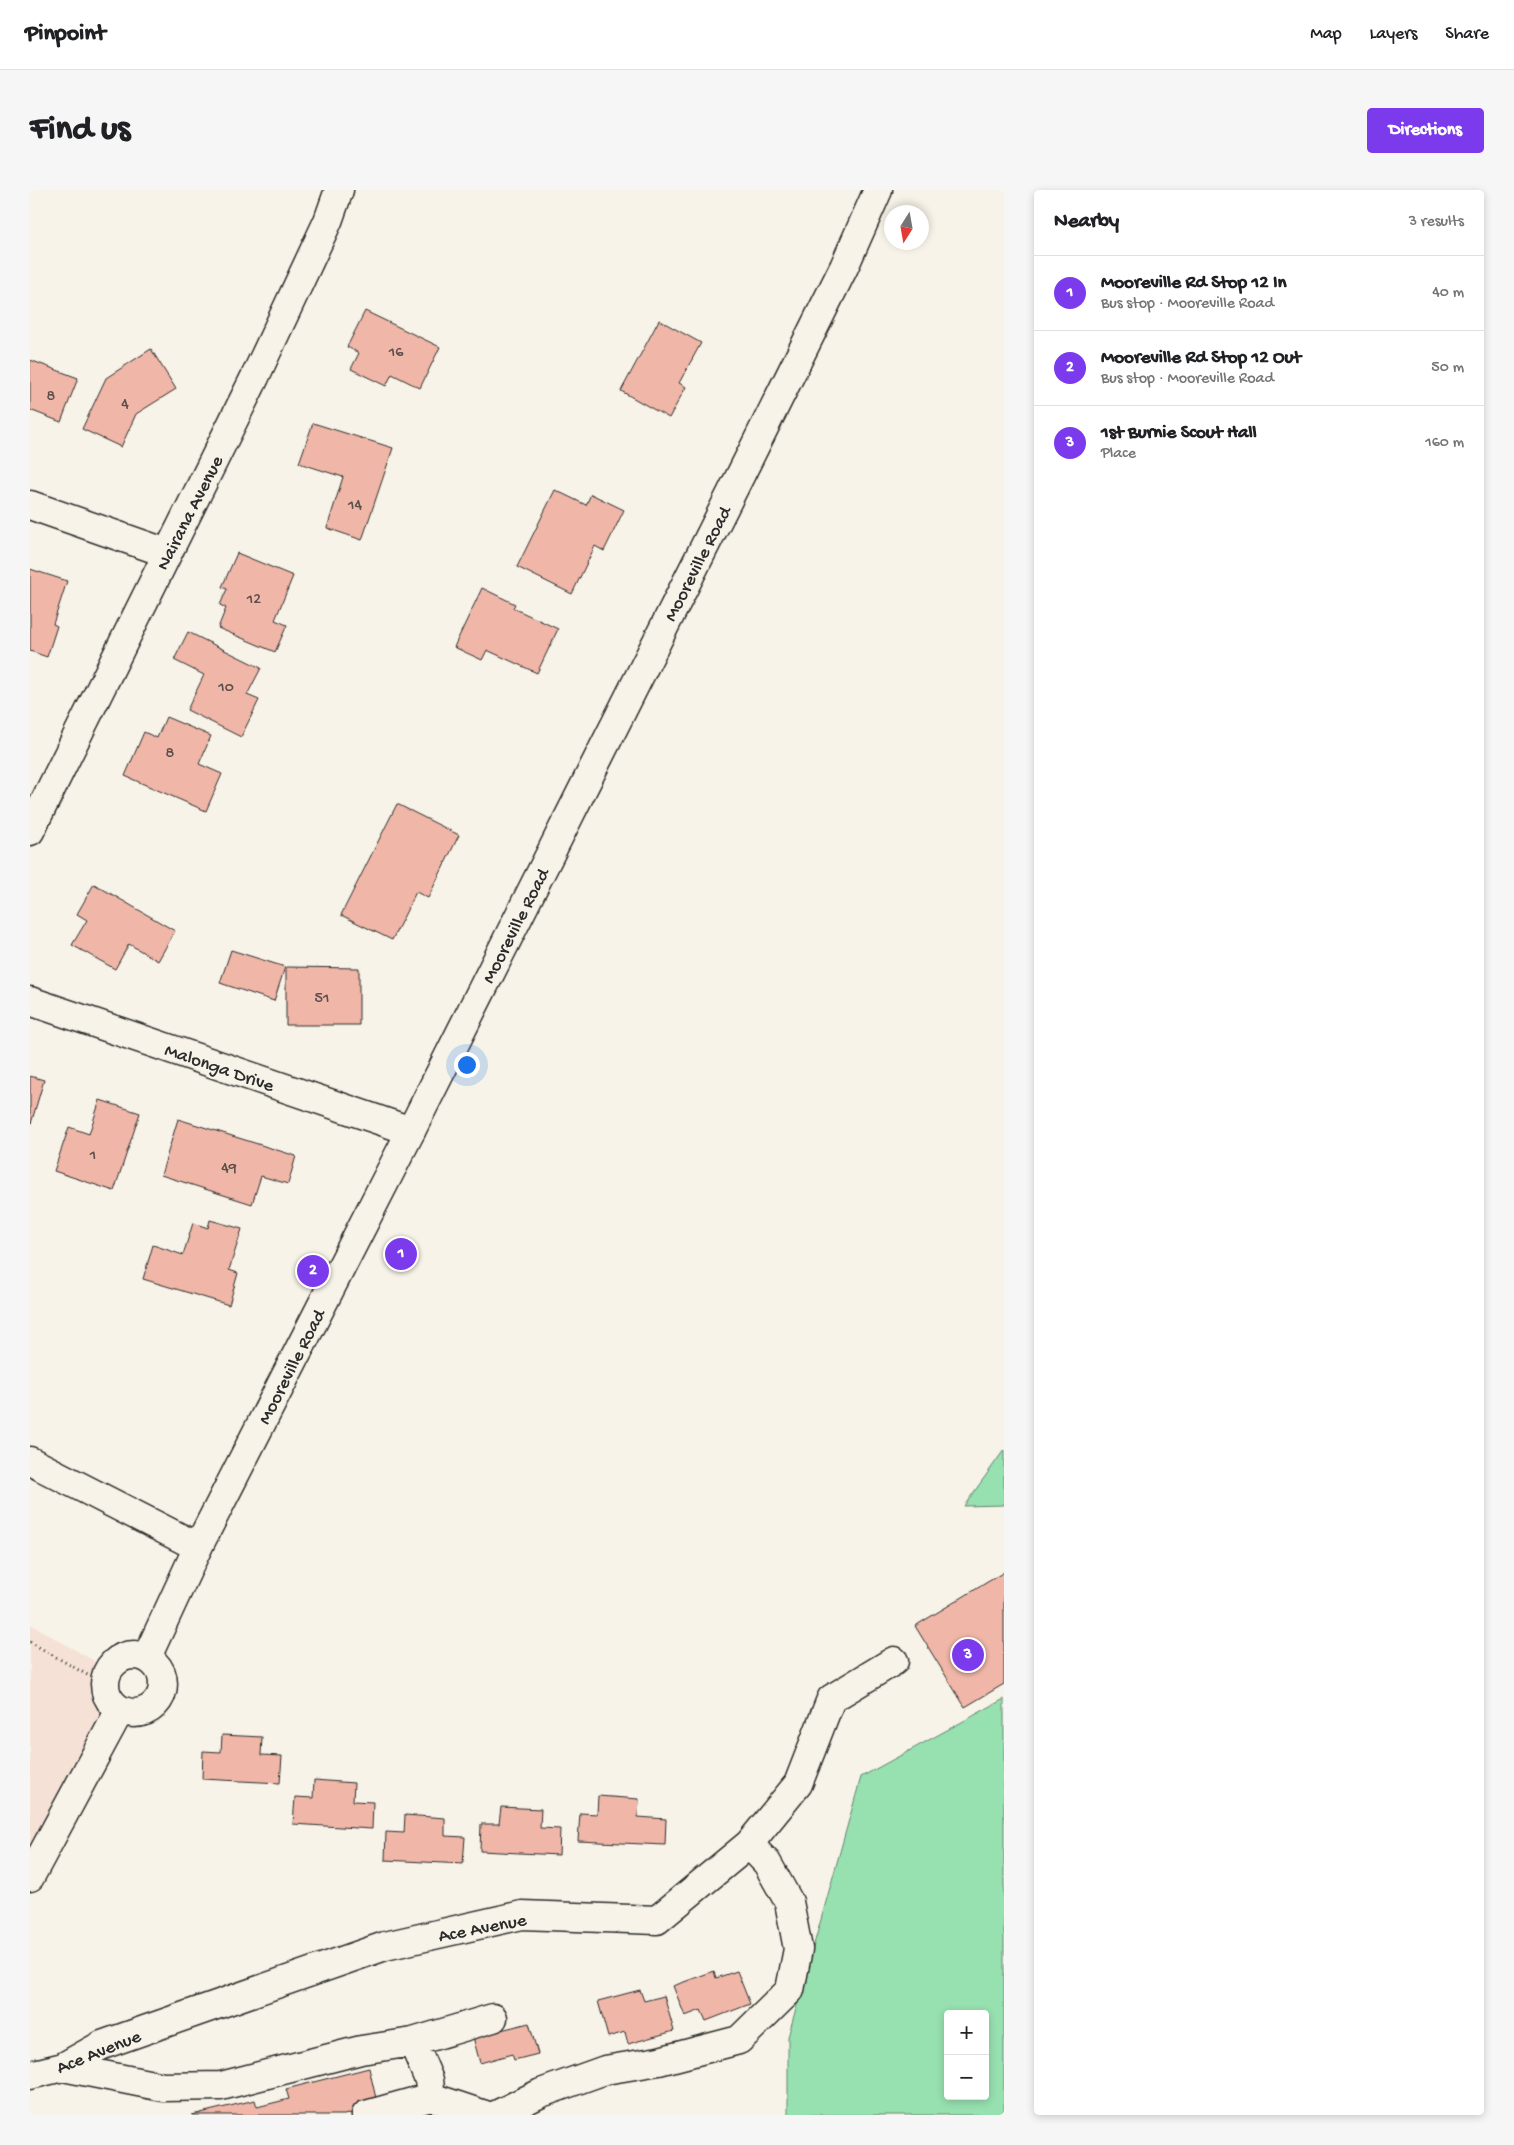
<!DOCTYPE html>
<meta charset="utf-8">
<style>
:root{--surface:#fff;--page:#f6f6f6;--text:#202124;--muted:#757577;--line:#e0e0e0;--accent:#7c3aed}
body{margin:0;font-family:"Gochi Hand",sans-serif;background:var(--page);color:var(--text)}
.controls{position:absolute;right:15px;bottom:15px;display:grid;overflow:hidden;border-radius:5px;box-shadow:0 2px 8px #0003}
.controls button{width:45px;height:45px;display:grid;place-items:center;padding:0;border:0;border-bottom:1px solid var(--line);background:var(--surface);color:var(--text);font:25px sans-serif}
.compass{position:absolute;left:854px;top:15px;width:45px;height:45px;border-radius:50%;background:var(--surface);box-shadow:0 2px 8px #0003;rotate:191deg}
.you{position:absolute;left:436px;top:874px;width:18px;height:18px;margin:-12px;border:4px solid #fff;border-radius:50%;background:#1a73e8;box-shadow:0 0 0 8px #1a73e833}
.badge{display:grid;place-items:center;width:32px;height:32px;border-radius:50%;background:var(--accent);color:#fff;font-size:16px;font-weight:700}
.pin{position:absolute;translate:-50% -50%;border:2px solid #fff;box-shadow:0 1px 5px #0006}
.list{margin:0;padding:0;list-style:none}
h2{display:flex;justify-content:space-between;align-items:center;height:65px;margin:0;padding:0 20px;font-size:21px}
h2 small{font-size:16px;font-weight:400;color:var(--muted)}
.list li{display:grid;grid-template-columns:32px 1fr auto;gap:15px;align-items:center;box-sizing:border-box;height:75px;padding:0 20px;border-top:1px solid var(--line)}
.list b{display:block;font-size:19px;white-space:nowrap}
.list p{margin:0;font-size:16px;white-space:nowrap;color:var(--muted)}
.list em{font-size:16px;font-style:normal;color:var(--muted)}
.map{position:relative;flex:none;width:974px;height:1925px;overflow:hidden;border-radius:5px}
header{display:flex;align-items:center;gap:30px;box-sizing:border-box;height:70px;padding:0 25px;background:var(--surface);border-bottom:1px solid var(--line)}
header strong{font-size:24px}
nav{display:flex;gap:28px;margin-inline-start:auto;font-size:18px}
.intro{display:flex;align-items:center;justify-content:space-between;box-sizing:border-box;height:120px;padding:0 30px}
h1{margin:0;font-size:35px}
.button{padding:12px 22px;border-radius:5px;background:var(--accent);color:#fff;font-size:18px;font-weight:700}
main{display:flex;gap:30px;padding:0 30px}
aside{flex:1;background:var(--surface);border-radius:5px;box-shadow:0 2px 8px #0003}
.map>svg:first-child{display:block}
.built{fill:#f5e1d5}
.green{fill:#97e0b0;stroke:#61866e;fill-rule:evenodd}
.building{fill:#f0b7a8;stroke:#2b2b2b}
.lines{fill:none;stroke-linecap:round;stroke-linejoin:round}
.minor-casing{stroke:#2b2b2b;stroke-width:31}
.major-casing{stroke:#2b2b2b;stroke-width:31}
.path{stroke:#2b2b2b;stroke-width:3;stroke-dasharray:1 4;stroke-linecap:butt}
.minor{stroke:#f7f3e8;stroke-width:28}
.major{stroke:#f7f3e8;stroke-width:28}
.labels{text-anchor:middle;stroke-width:4.5;stroke-linejoin:round;paint-order:stroke}
.number-label{font-size:16px;fill:#5c4e4a}
.street-label{font-size:19px;fill:#2b2b2b;stroke:#f7f3e8}
</style>
<header>
<strong>Pinpoint</strong>
<nav><a>Map</a><a>Layers</a><a>Share</a></nav>
</header>
<div class="intro"><h1>Find us</h1><a class="button">Directions</a></div>
<main>
<div class="map">
<svg width="974" height="1925" viewBox="0 0 974 1925">
<rect width="100%" height="100%" fill="#f7f3e8"/>
<filter id="ink" filterUnits="userSpaceOnUse"><feTurbulence type="fractalNoise" baseFrequency=".02" numOctaves="2"/><feDisplacementMap in="SourceGraphic" scale="10" xChannelSelector="R" yChannelSelector="G"/><feConvolveMatrix kernelMatrix="1 2 1 2 8 2 1 2 1" color-interpolation-filters="sRGB"/></filter>
<g filter="url(#ink)">
<!-- built -->
<path class="built" d="M0,1434L78,1479L75,1486V1502L83,1516L0,1687Z"/>
<!-- green -->
<path class="green" d="M974,1260V1315L934,1316Z
M974,1509V1925H758V1847L831,1587ZM918,1824H955V1906H918Z"/>
<!-- building -->
<path class="building" d="M335,121L410,157L390,198L362,184L356,196L321,179L329,163L317,157Z
M629,130L671,153L649,193L656,197L639,228L591,201Z
M121,159L146,199L106,224L91,257L52,239L76,188Z
M0,170L48,188L31,232L0,220Z
M283,233L363,258L332,350L297,338L313,287L269,273Z
M525,300L556,315L561,304L594,320L574,361L565,356L542,404L487,377Z
M207,363L263,386L245,430L257,435L245,462L188,438L196,418L190,415L197,399L192,397Z
M0,379L37,391L23,434L27,436L17,467L0,461Z
M452,398L485,414L483,418L528,439L507,483L457,460L452,470L424,457Z
M158,442L231,478L217,505L229,510L211,547L157,520L174,485L144,470Z
M136,527L181,546L169,574L192,584L176,621L95,586L114,542L127,548Z
M367,614L429,645L398,708L386,702L362,750L311,725Z
M64,694L145,741L128,771L99,754L85,779L42,755L57,730L47,724Z
M201,760L255,777L244,811L190,793Z
M256,777L329,778V835H256Z
M0,886L14,890L0,937Z
M70,910L110,923L84,1001L24,981L39,937L59,944Z
M148,929L266,966L258,994L231,986L222,1014L131,985Z
M180,1030L212,1039L199,1080L208,1083L199,1115L113,1089L123,1055L153,1065L163,1033L178,1038Z
M974,1382V1494L935,1517L885,1436Z
M192,1545L232,1547L231,1565L252,1566L250,1593L172,1589L173,1561L191,1562Z
M284,1590L324,1593L323,1611L343,1612L342,1639L263,1634L265,1607L283,1608Z
M568,1606L609,1609L608,1627L636,1629L635,1655L548,1651L550,1623L567,1624Z
M471,1617L511,1619L510,1638L530,1639L529,1665L450,1661L451,1634H469Z
M375,1625L415,1628V1646L435,1647L433,1674L355,1670L356,1642L374,1643Z
M684,1781L686,1788L707,1781L720,1814L676,1831L671,1820L655,1826L643,1796Z
M610,1800L614,1811L634,1806L644,1841L598,1854L595,1842L578,1847L568,1811Z
M499,1833L508,1864L484,1870L482,1864L450,1873L443,1847Z
M339,1878L348,1917L314,1925H162L225,1910L227,1917L259,1909L256,1899Z"/>
<g class="lines">
<defs>
<path id="minor" d="M0,315L137,363
M0,641L225,187L298,31L309,0
M0,811L381,941
M0,1271L168,1357
M383,1852L463,1828
M33,1877L133,1897L191,1896L331,1860L383,1852L399,1890L401,1907L455,1925
M0,1885L33,1877L72,1855L355,1756L492,1725L627,1730L719,1654L768,1594L801,1509L864,1471
M336,1925L401,1907
M466,1925L511,1903L575,1880L629,1871L709,1850L760,1800L768,1759L759,1712L737,1673L719,1654"/>
<path id="major" d="M75 1494a29 29 0 1 1 58 0a29 29 0 1 1-58 0Z
M117,1467L168,1357L381,941L719,268L814,77L848,0
M0,1687L90,1520"/>
</defs>
<!-- minor casing -->
<use href="#minor" class="minor-casing"/>
<!-- major casing -->
<use href="#major" class="major-casing"/>
<!-- path -->
<path class="path" d="M0,1452L73,1494"/>
<!-- minor -->
<use href="#minor" class="minor"/>
<!-- major -->
<use href="#major" class="major"/>
</g>
</g>
<g class="labels">
<!-- number labels -->
<g class="number-label">
<text x="366" y="166">16</text>
<text x="21" y="210">8</text>
<text x="95" y="218">4</text>
<text x="325" y="319">14</text>
<text x="224" y="413">12</text>
<text x="196" y="501">10</text>
<text x="140" y="567">8</text>
<text x="292" y="812">51</text>
<text x="63" y="969">1</text>
<text x="199" y="982">49</text>
</g>
<!-- street labels -->
<g class="street-label">
<text transform="translate(158 322) rotate(-63)" y="7">Nairana Avenue</text>
<text transform="translate(666 373) rotate(-63)" y="7">Mooreville Road</text>
<text transform="translate(484 735) rotate(-63)" y="7">Mooreville Road</text>
<text transform="translate(190 876) rotate(19)" y="7">Malonga Drive</text>
<text transform="translate(260 1176) rotate(-63)" y="7">Mooreville Road</text>
<text transform="translate(452 1736) rotate(-11)" y="7">Ace Avenue</text>
<text transform="translate(68 1860) rotate(-22)" y="7">Ace Avenue</text>
</g>
</g>
</svg>
<div class="controls">
<button>+</button>
<button>−</button>
</div>
<svg class="compass" viewBox="-18 -18 36 36"><path d="M0-13l5 13h-10z" fill="#e53935"/><path d="M0 13l5-13h-10z" fill="#757577"/></svg>
<div class="you"></div>
<div class="pin badge" style="left:371px;top:1064px">1</div>
<div class="pin badge" style="left:283px;top:1081px">2</div>
<div class="pin badge" style="left:938px;top:1465px">3</div>
</div>
<aside>
<h2>Nearby<small>3 results</small></h2>
<ul class="list">
<li><span class="badge">1</span><div><b>Mooreville Rd Stop 12 In</b><p>Bus stop · Mooreville Road</p></div><em>40 m</em></li>
<li><span class="badge">2</span><div><b>Mooreville Rd Stop 12 Out</b><p>Bus stop · Mooreville Road</p></div><em>50 m</em></li>
<li><span class="badge">3</span><div><b>1st Burnie Scout Hall</b><p>Place</p></div><em>160 m</em></li>
</ul>
</aside>
</main>
